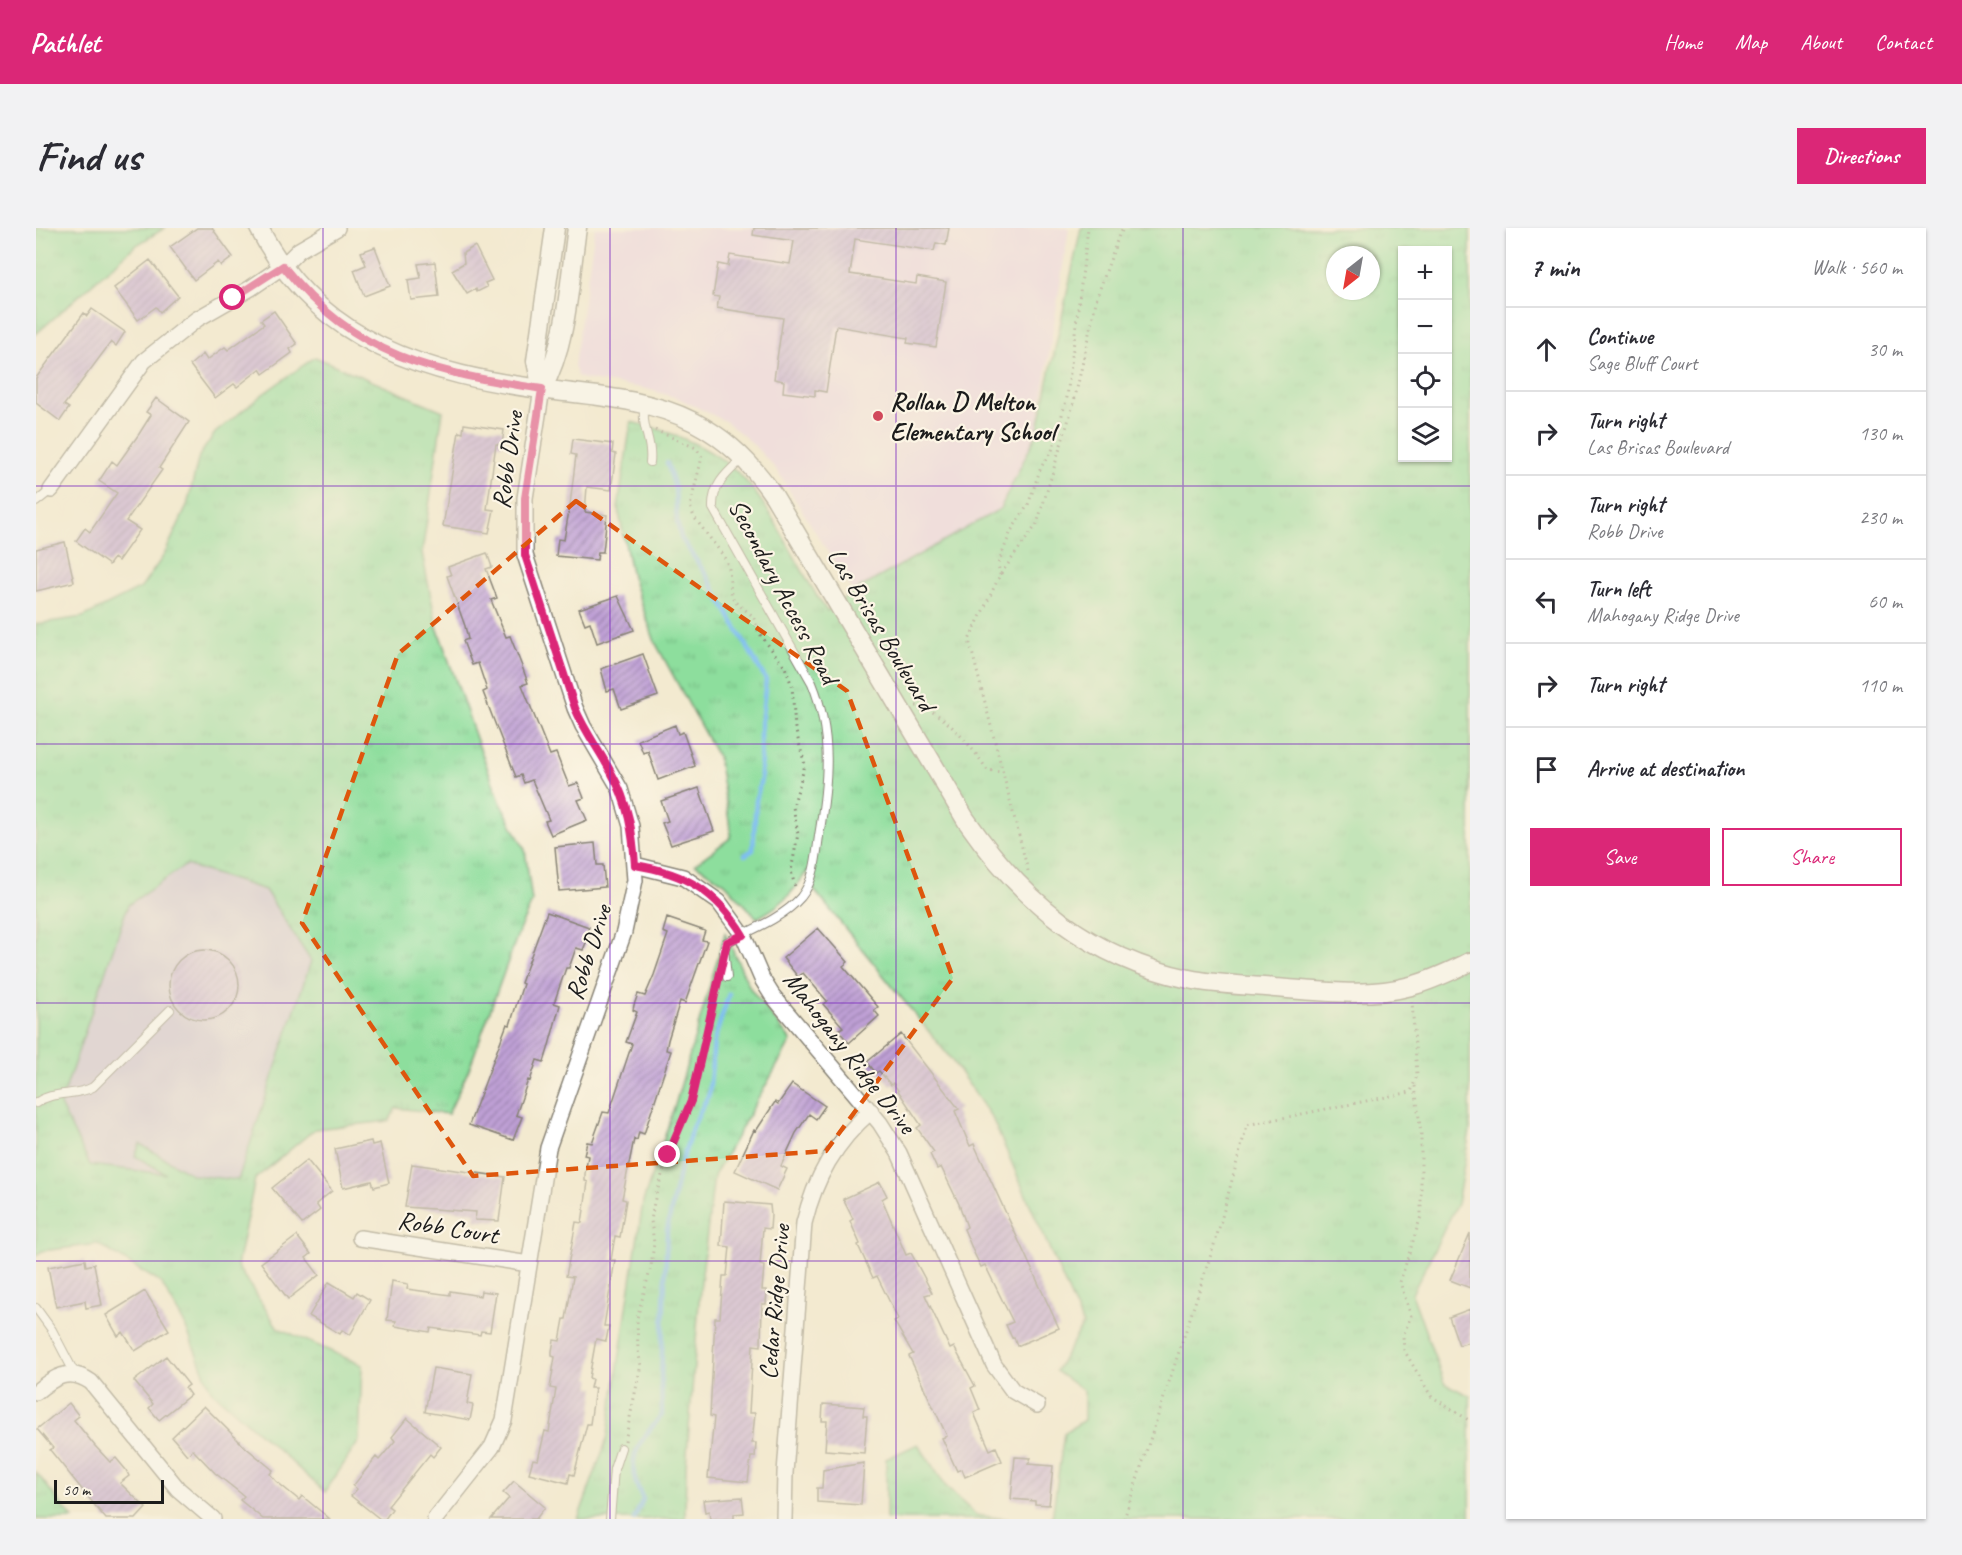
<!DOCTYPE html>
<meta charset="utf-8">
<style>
:root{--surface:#fff;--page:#f2f2f3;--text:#2b2b33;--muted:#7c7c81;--line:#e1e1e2;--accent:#db2777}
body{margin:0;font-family:Caveat,sans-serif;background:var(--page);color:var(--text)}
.controls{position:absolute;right:18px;top:18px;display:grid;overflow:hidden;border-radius:0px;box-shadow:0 2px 4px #0004}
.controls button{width:54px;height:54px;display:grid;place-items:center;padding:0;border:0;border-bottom:2px solid var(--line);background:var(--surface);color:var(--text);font:30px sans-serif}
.compass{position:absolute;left:1290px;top:18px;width:54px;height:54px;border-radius:50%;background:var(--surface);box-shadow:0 2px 4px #0004;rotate:211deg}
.scale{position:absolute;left:18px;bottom:15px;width:110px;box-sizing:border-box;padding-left:6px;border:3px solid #1c1c1c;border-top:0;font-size:16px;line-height:21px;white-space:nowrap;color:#1c1c1c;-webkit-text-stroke:4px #fcf5e5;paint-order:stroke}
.stop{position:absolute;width:18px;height:18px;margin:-14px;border:4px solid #db2777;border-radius:50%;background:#fff}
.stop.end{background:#db2777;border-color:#fff;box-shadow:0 2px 6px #0008}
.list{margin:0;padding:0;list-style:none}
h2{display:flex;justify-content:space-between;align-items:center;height:78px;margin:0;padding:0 24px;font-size:26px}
h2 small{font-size:20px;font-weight:400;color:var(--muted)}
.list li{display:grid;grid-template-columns:39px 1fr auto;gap:18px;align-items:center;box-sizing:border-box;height:84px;padding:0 24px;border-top:2px solid var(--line)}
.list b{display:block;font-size:22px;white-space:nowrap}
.list p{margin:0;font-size:20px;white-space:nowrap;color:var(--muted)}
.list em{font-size:20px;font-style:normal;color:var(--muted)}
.actions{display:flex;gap:12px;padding:18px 24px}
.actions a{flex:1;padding:14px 0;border:2px solid var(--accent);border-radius:0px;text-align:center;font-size:21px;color:var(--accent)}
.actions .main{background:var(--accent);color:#fff}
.icon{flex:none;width:33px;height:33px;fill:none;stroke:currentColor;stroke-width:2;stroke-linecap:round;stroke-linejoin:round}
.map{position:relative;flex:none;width:1434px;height:1291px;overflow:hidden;border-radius:0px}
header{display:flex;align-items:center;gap:36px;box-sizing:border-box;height:84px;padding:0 30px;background:var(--accent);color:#fff}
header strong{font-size:28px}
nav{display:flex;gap:33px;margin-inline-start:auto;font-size:21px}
.intro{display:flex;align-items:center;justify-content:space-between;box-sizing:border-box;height:144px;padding:0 36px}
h1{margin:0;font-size:42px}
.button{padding:15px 27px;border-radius:0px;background:var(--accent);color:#fff;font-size:21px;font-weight:700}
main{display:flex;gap:36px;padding:0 36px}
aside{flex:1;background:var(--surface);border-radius:0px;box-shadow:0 2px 4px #0004}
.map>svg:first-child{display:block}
.built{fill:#edd1e9}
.industrial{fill:#ccbfd4}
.grass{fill:url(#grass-tufts);stroke:#547d5c;stroke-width:1.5;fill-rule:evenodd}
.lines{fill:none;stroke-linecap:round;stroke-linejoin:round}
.stream{stroke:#7ebdf2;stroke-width:4.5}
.building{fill:url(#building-hatch)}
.service-casing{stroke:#888376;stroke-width:10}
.minor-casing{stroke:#888376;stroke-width:18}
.tertiary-casing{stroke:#888376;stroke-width:21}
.path{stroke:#888376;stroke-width:3;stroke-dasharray:1.5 4.5;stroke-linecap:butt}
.service{stroke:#fff;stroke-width:8}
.minor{stroke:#fff;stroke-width:15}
.tertiary{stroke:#fff;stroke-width:18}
.route{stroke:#db2777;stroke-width:8}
.marked{fill:none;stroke:#de560d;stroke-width:4.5;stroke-dasharray:12 8;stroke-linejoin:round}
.grid{fill:none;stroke:#7b2cbf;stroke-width:1.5;stroke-opacity:0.55}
.poi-dot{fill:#d1495b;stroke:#fcf5e5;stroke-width:2}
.labels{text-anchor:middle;stroke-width:4.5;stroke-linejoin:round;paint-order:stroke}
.poi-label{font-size:26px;font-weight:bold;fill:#1c1c1c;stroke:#fcf5e5;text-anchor:start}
.street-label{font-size:26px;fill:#1c1c1c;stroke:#fcf5e5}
</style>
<header>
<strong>Pathlet</strong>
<nav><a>Home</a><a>Map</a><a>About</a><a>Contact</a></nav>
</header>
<div class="intro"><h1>Find us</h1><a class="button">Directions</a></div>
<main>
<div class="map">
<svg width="1434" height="1291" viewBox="0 0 1434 1291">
<defs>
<pattern id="grass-tufts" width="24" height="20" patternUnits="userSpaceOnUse" patternTransform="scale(1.5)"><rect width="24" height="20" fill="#8dde9d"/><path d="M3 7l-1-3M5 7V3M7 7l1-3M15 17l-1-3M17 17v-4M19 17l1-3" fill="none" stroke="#79be87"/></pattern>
<pattern id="building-hatch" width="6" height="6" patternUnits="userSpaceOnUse" patternTransform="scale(1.5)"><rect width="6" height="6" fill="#bfa0d6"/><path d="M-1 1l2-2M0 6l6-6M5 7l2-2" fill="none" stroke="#9a82ad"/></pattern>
</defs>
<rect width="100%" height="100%" fill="#fcf5e5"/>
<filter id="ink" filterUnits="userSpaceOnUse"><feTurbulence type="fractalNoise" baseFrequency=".0167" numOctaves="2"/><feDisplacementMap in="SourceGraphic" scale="12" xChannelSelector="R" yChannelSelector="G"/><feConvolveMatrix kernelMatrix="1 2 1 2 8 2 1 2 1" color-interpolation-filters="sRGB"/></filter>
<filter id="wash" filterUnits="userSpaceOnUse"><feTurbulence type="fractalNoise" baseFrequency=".008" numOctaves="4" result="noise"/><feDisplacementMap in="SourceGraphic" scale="24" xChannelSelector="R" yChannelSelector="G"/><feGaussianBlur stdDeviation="1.35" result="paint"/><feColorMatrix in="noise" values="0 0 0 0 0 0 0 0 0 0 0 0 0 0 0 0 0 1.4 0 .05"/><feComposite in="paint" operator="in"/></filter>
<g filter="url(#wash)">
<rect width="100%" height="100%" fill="#f3ead0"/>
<!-- built -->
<path class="built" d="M559,0H1033L1001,205L964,281L817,364L740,241L716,215L691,194L642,170L607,160L547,151L541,148L538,137Z"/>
<!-- industrial -->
<path class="industrial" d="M150,637L229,663L275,733L203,952L157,947L104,916L99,928L131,946L54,937L24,877L92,676Z"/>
<!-- grass -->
<path class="grass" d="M0,0H129L99,18L0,106Z
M1045,0H1434V902L1421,976L1376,1066L1408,1155L1434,1168V1291H1016L1028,1205L1048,1192V1163L1020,1143L1047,1097L956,890L915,831L779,663L771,643C757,665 745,678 721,690L689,655L659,636L693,611L695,604L682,530L619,414L596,349L582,280L595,194C633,202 681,221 708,251C743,290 761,341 791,383L817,364L964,281L1001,205ZM1366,22H1412V230H1366ZM1299,27H1335V63H1299Z
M279,129L407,183L386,325L401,399L440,510L465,576L489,622L496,674L484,700L433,841L412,886L360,880L353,893L279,901L219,951L201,1038L242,1100L326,1137L323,1213L289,1264L175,1162L148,1095L125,1055L62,1016L6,1023L0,1028V396L47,389L105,360L128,327L151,278L163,228L179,205L227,166ZM150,637L229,662L275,733L202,952L157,947L104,916L99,928L130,946L54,937L24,877L92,677Z
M689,705L714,760L755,813L678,948L664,1062L650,1238L649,1291H542L571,1211L607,974L640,874Z
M882,1216L911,1260L940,1287L973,1291H850V1231Z
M0,1244L37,1291H0Z"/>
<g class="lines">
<!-- stream -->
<path class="stream" d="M631,235L639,260L641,294L645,310L671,348L730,452L724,505L725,551L720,572L717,622L709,627
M598,1291L607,1271C586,1234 602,1215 626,1187L625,1150L631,1002L644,940L656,900L673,866L678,813L693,766"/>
</g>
<g id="blocks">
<!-- building -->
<path class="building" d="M161,0H176L197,29L185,38L182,34L158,52L134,19Z
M718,0H913L910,17L900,15L898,23L819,11L814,46L880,56L881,49L910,54L900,119L871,115L872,110L800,98L790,164L779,162V168L747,164L748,153L738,151L747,90L681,80L683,69L677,68L682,36L692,38L694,27L754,36L758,13L717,7Z
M439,18L456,52L449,55L451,59L441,64L440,61L431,66L416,42L428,35L427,25Z
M339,19L354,58L328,68L318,42L330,37L325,24Z
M114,32L142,68L124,84L120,79L102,92L78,60Z
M399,34L403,69L375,72L372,52L385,50L382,36Z
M56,81L89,104L80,118L75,114L28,177L33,180L24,193L0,175V150L48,85L51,88Z
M238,83L261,116L254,121L256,125L227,146L224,141L201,159L198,156L179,170L154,137L167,126L171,132L189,119L192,122L228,96L225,92Z
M120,170L153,194L123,240L126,242L90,293L104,302L82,333L78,330L73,337L40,313L49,300L54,304L81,265L63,253L76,233L81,237L103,206L115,187L110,184Z
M428,196L468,202L466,217L460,216L451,281L458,282L453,305L407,298L423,204L427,205Z
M537,211L577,216L576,225L580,226L575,262L551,259L549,284L571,287L567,324H562L561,332L520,328L522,311L528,312L534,277L540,227L535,226Z
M29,314L38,354L0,363V321Z
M451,325L456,339L450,341L461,370L455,372L470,409L474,408L487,441L492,455L486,457L514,527L520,525L533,558L542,555L548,570L542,572L551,592L515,607L509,593L513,592L496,552L488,555L485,547L480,549L460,498L447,464L451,462L442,435L436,437L427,413L432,411L429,398L411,348L415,347L412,339Z
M582,368L598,402L561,415L554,394L549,396L543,381Z
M607,426L622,468L585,481L578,461L571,463L565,441Z
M639,497L642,506L647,504L659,538L622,552L612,523L607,525L602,512Z
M663,560L678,603L635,617L626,595L632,593L625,573Z
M559,615L561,637H567L569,659L523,663L519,619Z
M511,684L553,699L549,709L552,710L547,722L540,720L533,740H530L518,775L524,777L512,821L508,834L501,832L494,853L492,852L480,887L486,889L477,912L433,897L471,796L474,797L487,756L485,755Z
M631,690L669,703L666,712L671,713L649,775L644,773L632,812L630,822L635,823L608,906L603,904L601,912L598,911L586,971L590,972L584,1009L579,1008L575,1032H579L568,1098H573L570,1113L560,1111L553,1150L556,1151L554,1160H559L554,1196H551L538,1247L534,1246L532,1255L493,1245L497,1231L502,1232L509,1203L513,1204L520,1161L514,1160L519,1129L516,1128V1123L518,1112L524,1113L528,1091H530L537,1049L530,1048L540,994L546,995L552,954L549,953V946L552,928L548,927L551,914L556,915L567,884L573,885L596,816L590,814L601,784L597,782L598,777L602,766L609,768L618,747L632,706L627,704Z
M782,700L812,734L807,738L842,779L838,782L843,788L813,815L802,802L807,799L787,776L791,773L767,745L762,749L747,730Z
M133 757a35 35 0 1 1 70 0a35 35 0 1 1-70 0Z
M865,806L923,881L919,883L934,918L938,916L1023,1100L981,1118L978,1109L976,1110L970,1097L977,1094L949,1037L945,1039L938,1025L928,1001L931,999L923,976L905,939L901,941L894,926L898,924L881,900L885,897L857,855L855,857L843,843L840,845L831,834Z
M756,856L789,878L780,891L773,886L760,905L745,938L751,941L741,962L699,943L718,902L720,903L739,874L742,876Z
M335,913L336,917L344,915L353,955L338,959L336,953L307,960L299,921Z
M271,932L296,963L280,976L284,982L266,996L236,960Z
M376,936L469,949L463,993L439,992L440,984L369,979Z
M844,954L851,968L846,971L870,1027L875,1025L889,1051L896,1065L889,1067L914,1121L918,1119L939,1158L935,1160L944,1182L938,1185L954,1222L960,1219L966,1233L929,1249L926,1241L921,1243L906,1210L911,1208L873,1128L877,1126L858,1093L862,1091L841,1048L837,1050L822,1017L824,1016L814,993L817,991L807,971Z
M688,973L734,977L735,987L734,1001L727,1000L724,1037L728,1038L726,1062H731L730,1076H726L725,1118L717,1117L713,1185H719L716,1215H720L719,1229H715L712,1254L672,1250L678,1189L674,1188L679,1090H684L687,1048H691L694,1019L685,1018Z
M1434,1005V1060L1414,1052Z
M261,1008L275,1026L270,1030L283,1047L252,1071L225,1035Z
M49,1032L50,1038L58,1036L66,1077L50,1080L49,1073L20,1079L12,1039Z
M356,1053L372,1056L371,1061L414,1067V1063L444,1068L445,1063L460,1065L454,1104L445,1103L444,1107L395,1100L394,1104L359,1098L360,1093L351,1092Z
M293,1054L318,1069L321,1064L334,1072L314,1107L306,1102L304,1106L273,1088Z
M109,1063L133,1102L99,1123L87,1104L82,1108L70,1087Z
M1434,1081V1114L1423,1117L1413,1089Z
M130,1128L153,1157L149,1160L154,1167L123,1192L113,1180L117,1176L98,1153Z
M397,1140L436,1146L431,1176L437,1177L434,1192L389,1184Z
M33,1175L43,1188L38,1192L59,1218L74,1234L80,1230L90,1242L93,1248L84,1255L110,1280L100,1291H70L14,1222L17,1220L1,1201Z
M787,1176L828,1179L827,1188H831L828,1225L789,1222L791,1193H786Z
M168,1178L208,1218L237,1242L234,1246L240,1253L263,1272L266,1268L294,1291H227L204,1272L208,1268L179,1245L157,1222L151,1227L136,1209Z
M371,1190L405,1219L397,1229L394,1226L352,1278L356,1281L349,1291H344L315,1268L321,1261L317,1258L340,1229L343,1232L359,1213L356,1209Z
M979,1229L995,1230L992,1236L1017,1238L1013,1277L999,1276V1273L975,1271Z
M828,1235L825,1277L781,1274V1260H786L787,1242Z
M478,1253L509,1279L500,1291H455L473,1270L467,1265Z
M706,1269L708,1285L698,1286V1291H674L673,1283L669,1284L667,1272Z"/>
</g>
</g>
<g filter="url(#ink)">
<use href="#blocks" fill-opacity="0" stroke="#888376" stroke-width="1.5"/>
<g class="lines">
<defs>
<path id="service" d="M609,177C604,200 617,212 614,234
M0,274L15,262
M691,749L688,721L691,714C715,702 747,690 765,669C779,651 780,629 783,608C792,554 797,506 776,455L677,280C676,257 691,245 706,231
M0,875C17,862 39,869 57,859L134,782
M0,1080L16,1102L39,1146
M574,1291L578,1241L585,1220"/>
<path id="minor" d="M15,262L108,133L161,91L215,60L247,38L263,22L301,0
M599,637L647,649L683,674L707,707L726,751L736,767L844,895L863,925L958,1137L977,1163L1001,1177
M324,1010L493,1036
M0,1164C18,1149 33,1139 55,1154L142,1261L177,1291
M399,1291L456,1219L468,1192L512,920L588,704L599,652L595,598L584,561L547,498L539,480L489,327V270L506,161
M748,1291L749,1245L768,995C779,950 799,914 835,883"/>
<path id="tertiary" d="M223,0C282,116 393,147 512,162C561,168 613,171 658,194C691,211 717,237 738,268L930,592C987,674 1054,730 1153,751C1181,757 1211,757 1239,760C1284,763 1331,770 1375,758C1395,753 1415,743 1434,734
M506,161C532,114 533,53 541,0
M506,161L500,133L519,0"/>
</defs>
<!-- service casing -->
<use href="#service" class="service-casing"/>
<!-- minor casing -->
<use href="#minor" class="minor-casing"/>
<!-- tertiary casing -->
<use href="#tertiary" class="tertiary-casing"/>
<!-- path -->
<path class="path" d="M619,202L660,220L666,229L654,278L658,289L689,330L693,340L695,366L699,374L717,388L723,405L749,439L756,458L759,500L769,537L757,579L762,606L755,643L759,659
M964,347L962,336L975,303L992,277L1005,239L1016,223L1031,169L1052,0
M880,478C904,479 939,522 951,542L965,544
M992,643L933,412L964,347L1001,296L1038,174L1061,69L1083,7L1088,0
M1379,858L1385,906V988L1364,1054L1375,1088L1367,1108L1368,1122L1395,1168L1434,1193
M589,1213L605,1137L602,1123L601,1090L615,1039L618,1015L615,993L618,974L632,927L655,873L681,751
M1088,1291L1180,1011L1211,897L1375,864L1381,847L1376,773"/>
<!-- service -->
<use href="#service" class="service"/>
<!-- minor -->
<use href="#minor" class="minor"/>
<!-- tertiary -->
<use href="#tertiary" class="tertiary"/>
</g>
</g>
<g class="lines" filter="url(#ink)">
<!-- route -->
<path class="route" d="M197,70L247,38C320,130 397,144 506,161L489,270V327L539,480C549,504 564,523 576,546C592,574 597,605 599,637C649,645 680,663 707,707L691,714L655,873L632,927"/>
</g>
<!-- marked area -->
<path d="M0 0H1434V1291H0ZM540,273L811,463L917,750L790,923L437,948L266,695L362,426Z" fill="#f3ead0" fill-opacity=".55" fill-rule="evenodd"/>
<path class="marked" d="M540,273L811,463L917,750L790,923L437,948L266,695L362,426Z"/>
<!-- grid -->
<path class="grid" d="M287,0V1291M574,0V1291M860,0V1291M1147,0V1291M0,258H1434M0,516H1434M0,775H1434M0,1033H1434"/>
<!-- markers -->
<circle class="poi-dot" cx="842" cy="188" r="6"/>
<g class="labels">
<!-- poi labels -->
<g class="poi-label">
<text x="854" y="182">Rollan D Melton<tspan x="854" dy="30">Elementary School</tspan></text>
</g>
<!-- street labels -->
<g class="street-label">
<text transform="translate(471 232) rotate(-82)" y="9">Robb Drive</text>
<text transform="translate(748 363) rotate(62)" y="9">Secondary Access Road</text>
<text transform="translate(846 401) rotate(59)" y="9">Las Brisas Boulevard</text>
<text transform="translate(552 724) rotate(-72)" y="9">Robb Drive</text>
<text transform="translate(814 824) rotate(52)" y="9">Mahogany Ridge Drive</text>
<text transform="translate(412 999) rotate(9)" y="9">Robb Court</text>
<text transform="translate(738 1074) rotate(-85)" y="9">Cedar Ridge Drive</text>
</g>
</g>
</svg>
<div class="controls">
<button>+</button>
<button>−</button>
<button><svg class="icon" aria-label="locate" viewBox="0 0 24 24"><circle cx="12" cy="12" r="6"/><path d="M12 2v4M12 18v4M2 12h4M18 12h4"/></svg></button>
<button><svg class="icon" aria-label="layers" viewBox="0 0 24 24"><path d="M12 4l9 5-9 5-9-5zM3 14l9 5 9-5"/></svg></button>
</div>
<svg class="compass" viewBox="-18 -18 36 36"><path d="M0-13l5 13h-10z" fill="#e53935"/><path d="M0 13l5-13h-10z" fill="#7c7c81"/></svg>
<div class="scale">50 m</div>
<div class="stop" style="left:197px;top:70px"></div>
<div class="stop end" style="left:632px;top:927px"></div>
</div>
<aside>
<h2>7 min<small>Walk · 560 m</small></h2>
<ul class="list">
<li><svg class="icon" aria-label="ahead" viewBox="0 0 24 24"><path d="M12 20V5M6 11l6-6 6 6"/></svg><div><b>Continue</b><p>Sage Bluff Court</p></div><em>30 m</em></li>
<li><svg class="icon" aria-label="right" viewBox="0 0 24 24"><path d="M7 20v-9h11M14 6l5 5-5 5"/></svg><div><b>Turn right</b><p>Las Brisas Boulevard</p></div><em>130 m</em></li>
<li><svg class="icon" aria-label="right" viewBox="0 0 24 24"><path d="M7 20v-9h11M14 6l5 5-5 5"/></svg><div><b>Turn right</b><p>Robb Drive</p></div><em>230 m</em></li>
<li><svg class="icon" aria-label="left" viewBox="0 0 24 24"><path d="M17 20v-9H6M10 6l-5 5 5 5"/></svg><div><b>Turn left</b><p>Mahogany Ridge Drive</p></div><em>60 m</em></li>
<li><svg class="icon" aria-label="right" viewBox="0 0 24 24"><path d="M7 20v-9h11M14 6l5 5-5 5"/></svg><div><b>Turn right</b></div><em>110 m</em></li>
<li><svg class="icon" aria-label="arrive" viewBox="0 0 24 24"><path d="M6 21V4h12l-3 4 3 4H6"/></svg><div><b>Arrive at destination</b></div></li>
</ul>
<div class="actions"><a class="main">Save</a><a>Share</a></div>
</aside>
</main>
